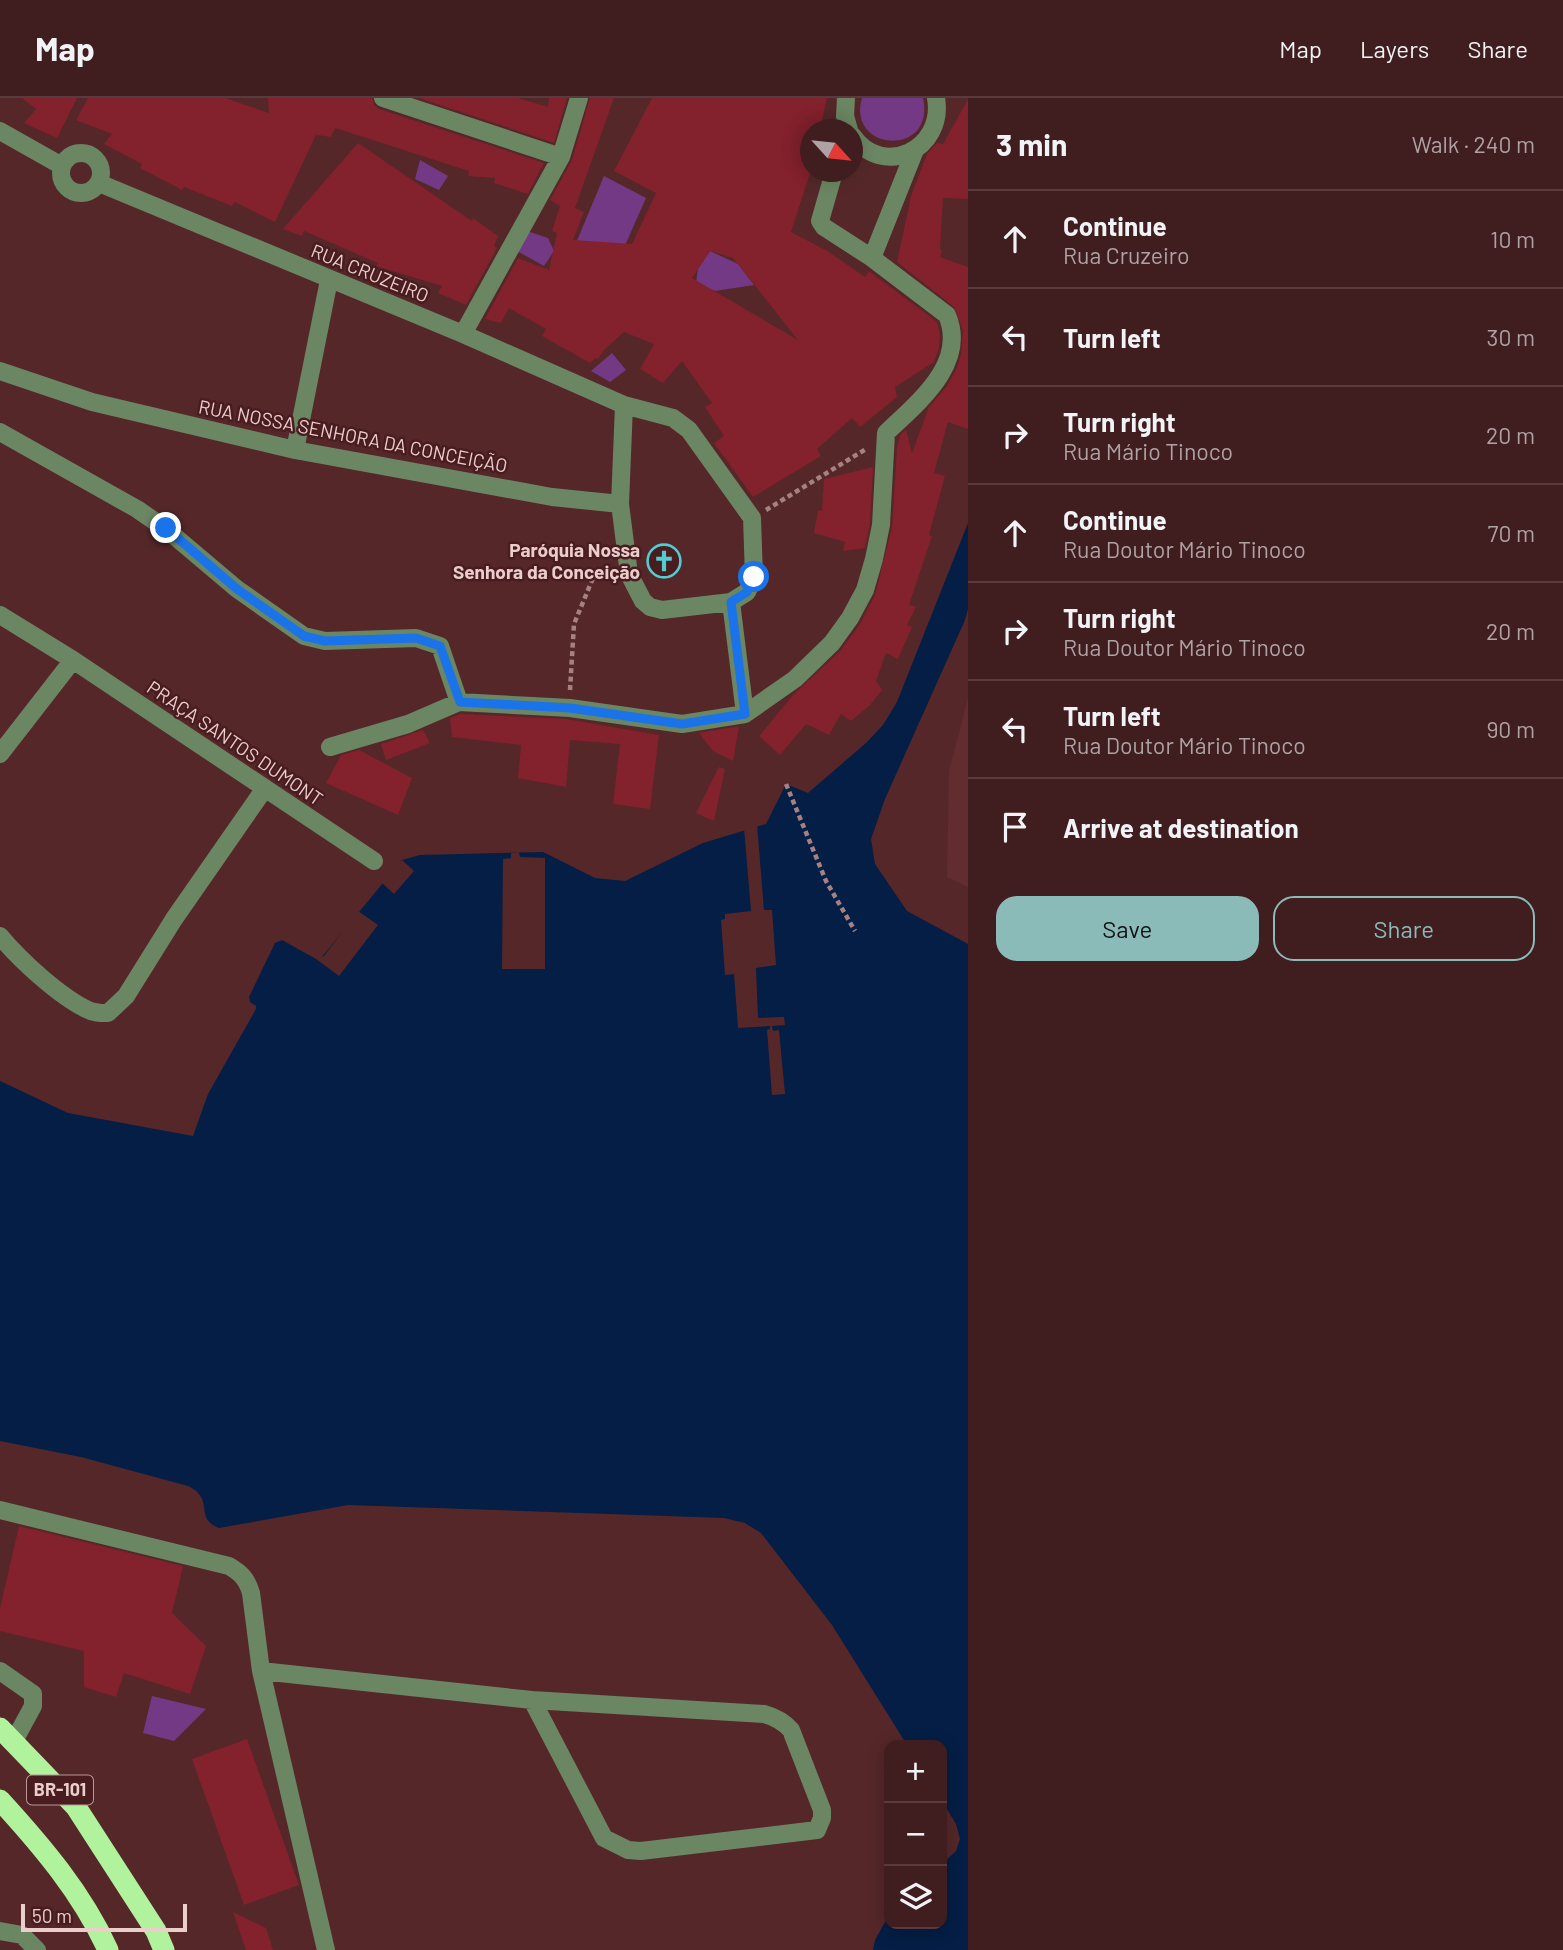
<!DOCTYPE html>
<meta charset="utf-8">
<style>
:root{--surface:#401d1f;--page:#4b2a2c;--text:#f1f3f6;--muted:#aea2a4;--line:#593b3d;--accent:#8bbbb9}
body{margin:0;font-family:Barlow,sans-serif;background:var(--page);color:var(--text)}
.controls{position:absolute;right:21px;bottom:21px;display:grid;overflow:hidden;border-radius:14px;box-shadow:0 4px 18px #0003}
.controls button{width:63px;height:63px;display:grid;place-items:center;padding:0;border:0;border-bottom:2px solid var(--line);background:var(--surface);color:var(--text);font:35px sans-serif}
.compass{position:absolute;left:800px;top:21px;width:63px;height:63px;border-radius:50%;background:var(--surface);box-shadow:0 4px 18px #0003;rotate:117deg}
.scale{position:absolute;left:21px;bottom:18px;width:166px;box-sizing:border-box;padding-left:7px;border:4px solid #ebcdcc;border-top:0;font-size:19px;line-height:24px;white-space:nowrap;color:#ebcdcc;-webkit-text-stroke:5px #491c1f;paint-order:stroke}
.stop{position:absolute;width:21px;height:21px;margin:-16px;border:5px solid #1a73e8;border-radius:50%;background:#fff}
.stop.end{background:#1a73e8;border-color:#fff;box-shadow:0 2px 7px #0008}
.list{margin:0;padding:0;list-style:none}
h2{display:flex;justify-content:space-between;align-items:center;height:91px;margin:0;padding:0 28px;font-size:30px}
h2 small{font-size:23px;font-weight:400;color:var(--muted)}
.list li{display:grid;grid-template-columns:46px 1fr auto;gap:21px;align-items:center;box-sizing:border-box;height:98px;padding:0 28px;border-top:2px solid var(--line)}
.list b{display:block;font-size:26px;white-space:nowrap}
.list p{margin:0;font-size:23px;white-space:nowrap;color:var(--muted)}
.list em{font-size:23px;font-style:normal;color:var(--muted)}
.actions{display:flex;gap:14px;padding:21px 28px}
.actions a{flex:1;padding:16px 0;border:2px solid var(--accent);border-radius:21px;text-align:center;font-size:24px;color:var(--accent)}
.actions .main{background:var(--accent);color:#111}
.icon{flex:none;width:38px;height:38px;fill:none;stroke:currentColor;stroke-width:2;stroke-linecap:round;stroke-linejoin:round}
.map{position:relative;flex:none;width:968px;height:1852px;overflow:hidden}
header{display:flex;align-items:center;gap:42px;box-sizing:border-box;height:98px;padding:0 35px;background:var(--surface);border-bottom:2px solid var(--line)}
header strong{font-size:33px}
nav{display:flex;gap:38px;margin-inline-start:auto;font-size:24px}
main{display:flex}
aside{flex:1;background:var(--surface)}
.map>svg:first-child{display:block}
.built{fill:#632d2f}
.green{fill:#743984}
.water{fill:#041e45}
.pier{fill:#552729}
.building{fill:#83212d;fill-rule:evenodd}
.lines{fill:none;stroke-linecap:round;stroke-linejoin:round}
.path{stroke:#a68181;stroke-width:4.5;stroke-dasharray:5 3.5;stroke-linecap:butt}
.minor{stroke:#6b8663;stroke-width:18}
.highway{stroke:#b1f39c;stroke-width:21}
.route{stroke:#1a73e8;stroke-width:9}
.labels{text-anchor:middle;stroke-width:5;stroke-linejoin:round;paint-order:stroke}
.shield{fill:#491c1f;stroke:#ba9898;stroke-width:2}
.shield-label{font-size:18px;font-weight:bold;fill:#ebcdcc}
.street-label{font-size:19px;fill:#ebcdcc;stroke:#491c1f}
.poi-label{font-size:19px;font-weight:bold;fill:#ebcdcc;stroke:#491c1f;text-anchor:end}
</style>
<header>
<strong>Map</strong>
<nav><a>Map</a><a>Layers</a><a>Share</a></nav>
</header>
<main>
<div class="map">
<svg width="968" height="1852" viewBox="0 0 968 1852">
<rect width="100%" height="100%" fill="#552729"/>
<!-- built -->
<path class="built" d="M968,600V789L947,779L949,673Z"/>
<!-- green -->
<path class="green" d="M862,0H923C936,60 846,54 862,0Z
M420,62L448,78L439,92L415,81Z
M604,78L646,100L615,170L571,157Z
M527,133L548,140L554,153L544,168L517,153Z
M710,153L738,166L754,187L715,193L696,185L698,171Z
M612,255L626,272L610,284L591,273Z
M152,1598L206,1611L174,1643L143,1635Z"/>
<!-- water -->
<path class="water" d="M968,425V511L965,522L885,701L871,741L875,766L907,813L968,846V1852H873L875,1842L889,1817V1826H942V1766L956,1753L960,1741L956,1726L942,1703V1647H907L832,1527L761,1435L745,1425L724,1420L348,1407L219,1430C197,1421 210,1408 198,1395C196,1392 192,1390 188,1388L81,1359L0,1343V983L68,1015L193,1038L208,996L256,911V908L250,904L249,899L275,845L282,842L316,861L321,860L402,762L420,757L543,754L595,780L625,783L703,745L766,726L786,686L808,695L866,645L883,627L897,604Z"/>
<!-- pier -->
<path class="pier" d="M757,726L764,812H772L776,867L756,870L758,920L784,919L785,927L772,928L773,933L779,932L785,996L772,997L767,932L770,931V928L738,930L734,876L725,877L721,822L725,821V816L751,813L744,730Z
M519,754L520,759L545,760V871H502L503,761L511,760V755Z
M402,762L414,773L394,796L381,784Z
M358,813L378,827L339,878L316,861L324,858Z"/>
<!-- building -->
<path class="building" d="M22,0H77L57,40L24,25L36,11Z
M88,0H225L269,15L268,0H372L374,7L379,11L544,65L528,96L494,85L495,80L468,78L469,73L335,30L331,39L316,37L275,124L235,104L232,108L184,89L182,92L140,70L142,66L104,46L112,36L76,22Z
M419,0H518L548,9L549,0H567L554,45Z
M590,0H614L575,110L584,114L573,142L632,146L656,95L614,73L652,0H827L820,32H810V75L791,134L829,154L865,179L869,173L937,224L940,236L939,250L934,264L895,289L897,299L860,329L852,320L817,351L821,358L753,399L714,345L724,338L705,309L712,305L682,263L663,285L640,271L654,246L624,234L604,252L598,261L595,260L590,265L542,238L546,231L509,210L501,225L485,221L518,160L549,172L557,135L552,133L560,108L550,102L572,62ZM710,153L733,160L798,242L692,180Z
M968,1V101L943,100L940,151L942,152L940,159L968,169V331L948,324L934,375L945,378L929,437L932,438L909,507L916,509L907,527L912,529L898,561L886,555L876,583L882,592L870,607L851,623L841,616L829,637L806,626L780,657L759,638L793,597L841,552L860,526L875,497L892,429L897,351L900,337L906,332L912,355L929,309L946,289L956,272L961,256L963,232L954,209L897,164L911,98L927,56L937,45L943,46Z
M358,45L472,123L473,120L498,138L494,148L497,150L466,207L438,195L442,188L376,168L378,165L304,133L302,138L283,131Z
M873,369L870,426L865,450L843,453L845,444L814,435L818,412L822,413L824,381Z
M461,616L566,621L659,637L650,711L613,706L620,646L570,642L566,689L518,680L521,647L452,639L450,620Z
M735,629H739L733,663L713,653L699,635Z
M423,632L430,645L386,662L381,646Z
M359,652L412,680L398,717L326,685L341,657Z
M719,669L725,671L714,723L696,715Z
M19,1428L183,1468L172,1515L206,1548L190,1596L124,1575L116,1599L84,1589V1553L0,1533V1510Z
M247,1641L299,1787L244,1807L192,1661Z
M233,1814L266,1830L273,1852H246Z"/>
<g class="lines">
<!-- path -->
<path class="path" d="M766,412L866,351
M570,592L574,526L593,480L611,478
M786,686L826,783L855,833"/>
<!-- minor -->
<path class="minor" d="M383,0L561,59
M846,0L845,18L849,32
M0,33L62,68
M852,37C883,82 945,51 936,0
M61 75a20 20 0 1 1 40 0a20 20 0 1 1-40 0Z
M834,74L820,123L824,129L872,160L915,52
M99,85L463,236L624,307
M463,236L561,59L579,0
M0,273L92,304L295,352L552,399L620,406
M624,307L673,320L689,332L752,420L754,479L747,494L731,504L662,512L650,509L643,503L629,476L620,406Z
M0,334L137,411L166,431L237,491L304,538L325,543L416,540L440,548L459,604
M295,352L329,182
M731,504L745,616
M0,517L73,562L374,763
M330,649L408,626L459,604L570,610L682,626L745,616L795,581L832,545L850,520L865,492L874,461L881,427L886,335C917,305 968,266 947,217L872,160
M0,656L73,562
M0,838C20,862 58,897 86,911C93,915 100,915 108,915L126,898L174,821L265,690
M0,1412L229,1468C241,1475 247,1481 251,1495L261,1573L532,1602L764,1616C775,1619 783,1623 791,1632L822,1712V1720L817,1732L641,1753L628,1752L604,1740L532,1602
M0,1573L33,1596V1608L14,1643
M261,1573L326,1852
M0,1833L22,1837L37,1852"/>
<!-- highway -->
<path class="highway" d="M0,1630L76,1709L156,1833L164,1852
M0,1702C42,1748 82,1795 108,1852"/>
</g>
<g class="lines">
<!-- route -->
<path class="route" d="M166,430L237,491L304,538L325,543L416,540L440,548L460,604L570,610L682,626L745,616L731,504L747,494L754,479"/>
</g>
<!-- icons -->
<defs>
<symbol id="church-ring" viewBox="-11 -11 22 22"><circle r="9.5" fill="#491c1f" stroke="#51ccd1" stroke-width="1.5"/><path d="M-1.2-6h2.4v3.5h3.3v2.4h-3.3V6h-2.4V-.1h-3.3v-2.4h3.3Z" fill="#51ccd1"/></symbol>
</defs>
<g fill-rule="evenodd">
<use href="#church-ring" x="645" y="444" width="38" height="38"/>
</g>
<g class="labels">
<!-- shield labels -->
<rect class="shield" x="27" y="1677.5" width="66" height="29" rx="5"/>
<g class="shield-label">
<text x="60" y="1698">BR-101</text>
</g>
<!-- street labels -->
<g class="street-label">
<text transform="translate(370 175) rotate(22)" y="7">RUA CRUZEIRO</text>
<text transform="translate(353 338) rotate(11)" y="7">RUA NOSSA SENHORA DA CONCEIÇÃO</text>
<text transform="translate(235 645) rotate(34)" y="7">PRAÇA SANTOS DUMONT</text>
</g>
<!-- poi labels -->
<g class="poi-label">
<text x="640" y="459">Paróquia Nossa<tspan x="640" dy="22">Senhora da Conceição</tspan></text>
</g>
</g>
</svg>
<div class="controls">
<button>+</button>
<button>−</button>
<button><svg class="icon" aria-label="layers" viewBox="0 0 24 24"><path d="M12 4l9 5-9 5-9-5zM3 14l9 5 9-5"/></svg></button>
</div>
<svg class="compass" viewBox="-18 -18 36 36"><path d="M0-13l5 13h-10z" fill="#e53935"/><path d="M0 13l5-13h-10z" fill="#aea2a4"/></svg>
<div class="scale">50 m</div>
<div class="stop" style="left:754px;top:479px"></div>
<div class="stop end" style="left:166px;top:430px"></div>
</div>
<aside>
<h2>3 min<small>Walk · 240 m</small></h2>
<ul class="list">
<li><svg class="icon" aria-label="ahead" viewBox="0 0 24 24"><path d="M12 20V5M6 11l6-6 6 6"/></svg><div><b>Continue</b><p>Rua Cruzeiro</p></div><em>10 m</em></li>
<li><svg class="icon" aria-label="left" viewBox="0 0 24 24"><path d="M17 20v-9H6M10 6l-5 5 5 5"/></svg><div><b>Turn left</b></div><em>30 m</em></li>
<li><svg class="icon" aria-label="right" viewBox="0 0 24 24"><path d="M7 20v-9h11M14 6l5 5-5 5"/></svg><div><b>Turn right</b><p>Rua Mário Tinoco</p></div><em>20 m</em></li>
<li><svg class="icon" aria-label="ahead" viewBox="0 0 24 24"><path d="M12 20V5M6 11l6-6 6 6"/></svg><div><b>Continue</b><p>Rua Doutor Mário Tinoco</p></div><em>70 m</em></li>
<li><svg class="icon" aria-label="right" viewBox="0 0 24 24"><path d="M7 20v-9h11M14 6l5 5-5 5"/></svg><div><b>Turn right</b><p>Rua Doutor Mário Tinoco</p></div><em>20 m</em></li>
<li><svg class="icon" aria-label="left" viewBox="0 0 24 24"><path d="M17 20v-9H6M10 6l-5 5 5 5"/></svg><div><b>Turn left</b><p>Rua Doutor Mário Tinoco</p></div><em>90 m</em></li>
<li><svg class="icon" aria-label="arrive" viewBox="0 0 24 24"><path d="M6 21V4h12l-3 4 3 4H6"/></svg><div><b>Arrive at destination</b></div></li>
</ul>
<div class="actions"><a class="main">Save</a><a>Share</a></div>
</aside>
</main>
